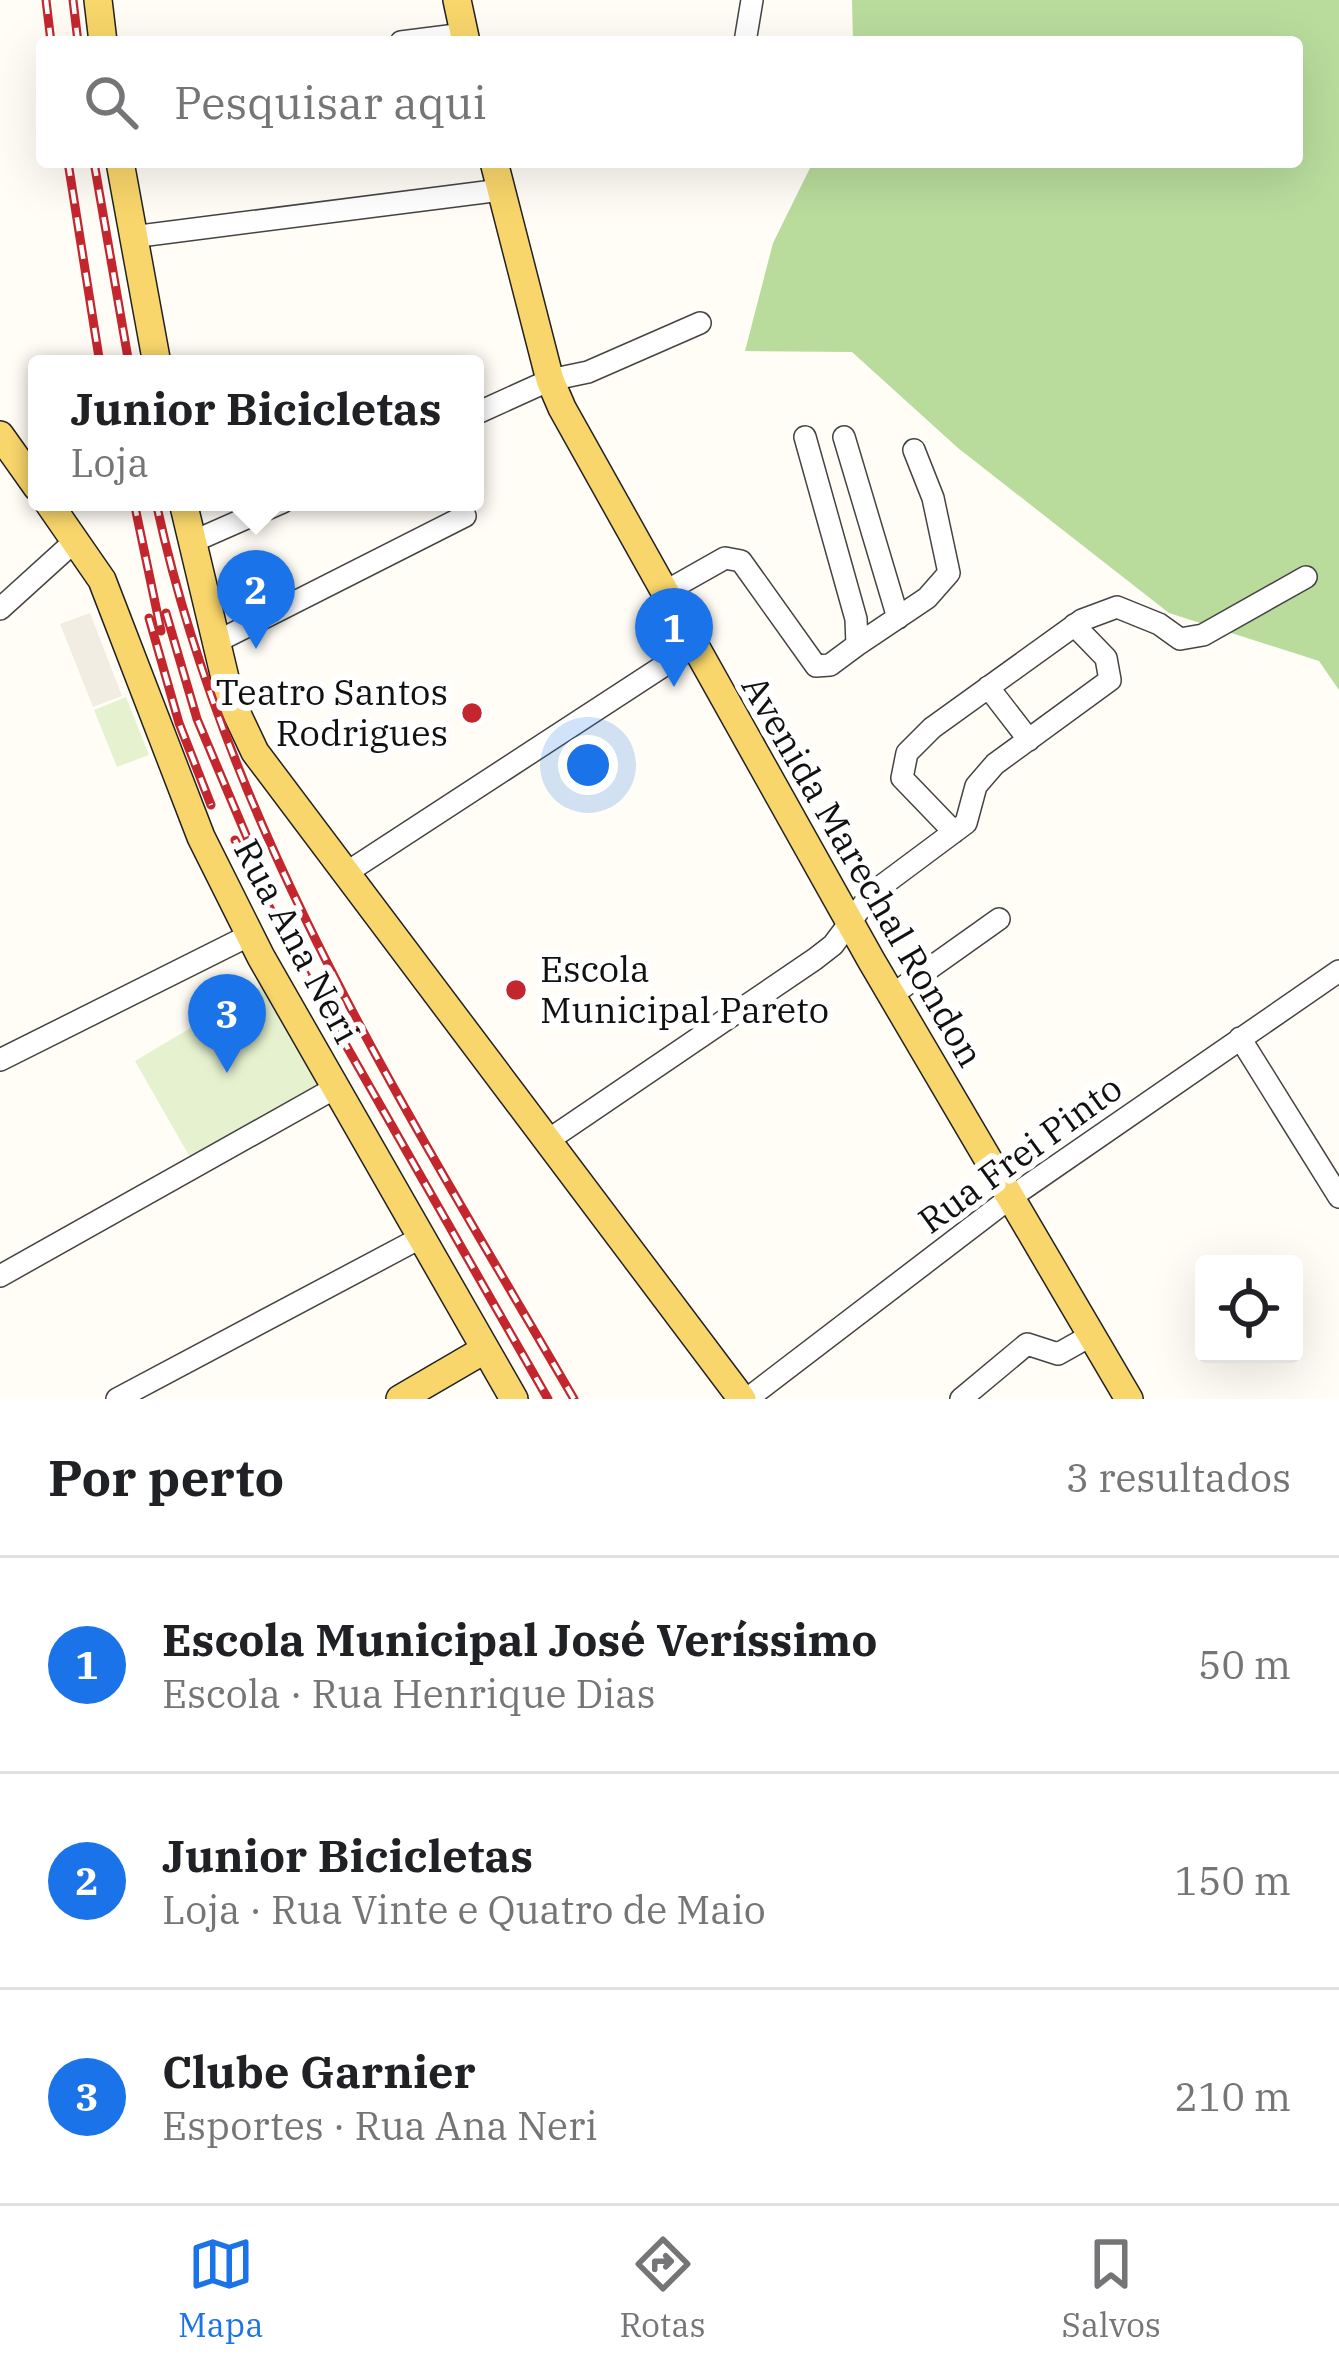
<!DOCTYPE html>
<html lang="pt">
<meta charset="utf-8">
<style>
:root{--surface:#fff;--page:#f6f6f6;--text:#202124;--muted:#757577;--line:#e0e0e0;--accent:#1a73e8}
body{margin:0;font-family:"IBM Plex Serif",serif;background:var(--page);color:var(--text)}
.controls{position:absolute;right:36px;bottom:36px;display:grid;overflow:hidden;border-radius:12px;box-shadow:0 12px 48px #0002}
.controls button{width:108px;height:108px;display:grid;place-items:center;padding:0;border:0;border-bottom:3px solid var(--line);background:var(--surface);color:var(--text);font:60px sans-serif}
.you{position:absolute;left:588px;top:765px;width:42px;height:42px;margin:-30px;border:9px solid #fff;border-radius:50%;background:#1a73e8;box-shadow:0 0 0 18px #1a73e833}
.badge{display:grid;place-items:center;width:78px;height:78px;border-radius:50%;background:var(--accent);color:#fff;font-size:39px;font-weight:700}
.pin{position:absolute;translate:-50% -99px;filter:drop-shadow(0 3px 6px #0008)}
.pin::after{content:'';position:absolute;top:63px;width:42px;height:36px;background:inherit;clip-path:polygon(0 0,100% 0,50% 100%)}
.popup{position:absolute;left:28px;top:355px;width:456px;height:156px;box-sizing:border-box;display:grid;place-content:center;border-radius:12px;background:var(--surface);filter:drop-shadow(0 3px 9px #0005);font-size:39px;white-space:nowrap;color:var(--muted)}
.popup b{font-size:45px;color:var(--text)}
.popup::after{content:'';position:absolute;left:50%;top:100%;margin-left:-24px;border:24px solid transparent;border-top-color:var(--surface)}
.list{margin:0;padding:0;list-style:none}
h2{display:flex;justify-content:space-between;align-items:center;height:156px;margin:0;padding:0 48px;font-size:51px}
h2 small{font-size:39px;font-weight:400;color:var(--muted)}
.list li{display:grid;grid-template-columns:78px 1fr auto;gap:36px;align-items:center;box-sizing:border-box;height:216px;padding:0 48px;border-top:3px solid var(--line)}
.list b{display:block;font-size:45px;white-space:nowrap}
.list p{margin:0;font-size:39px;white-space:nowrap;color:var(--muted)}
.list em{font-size:39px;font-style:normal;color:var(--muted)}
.icon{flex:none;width:66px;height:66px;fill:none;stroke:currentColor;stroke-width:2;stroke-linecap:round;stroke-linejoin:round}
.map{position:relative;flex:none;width:1339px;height:1399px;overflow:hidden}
.search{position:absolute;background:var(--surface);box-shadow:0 12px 48px #0002;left:36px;right:36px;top:36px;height:132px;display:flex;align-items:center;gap:30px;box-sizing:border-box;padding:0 42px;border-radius:12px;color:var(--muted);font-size:45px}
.sheet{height:804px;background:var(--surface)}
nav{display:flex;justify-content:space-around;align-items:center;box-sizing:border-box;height:168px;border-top:3px solid var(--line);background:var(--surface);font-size:33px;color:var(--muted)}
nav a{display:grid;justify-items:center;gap:6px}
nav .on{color:var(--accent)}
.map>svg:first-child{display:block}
.forest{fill:#b9dc9c}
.pitch{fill:#e6f2cf}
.plaza{fill:#f1ede2}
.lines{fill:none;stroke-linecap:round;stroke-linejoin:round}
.minor-casing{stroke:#444;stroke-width:24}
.major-casing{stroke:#222;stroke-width:30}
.minor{stroke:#fff;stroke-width:21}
.major{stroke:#f9d66b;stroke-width:27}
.rail-casing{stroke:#c4262e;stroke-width:9}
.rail{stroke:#fff;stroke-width:4.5;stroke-dasharray:14;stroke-linecap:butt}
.poi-dot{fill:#c4262e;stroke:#fff;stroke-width:4.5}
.labels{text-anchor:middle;stroke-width:12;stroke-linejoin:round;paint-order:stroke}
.poi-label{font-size:36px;fill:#111;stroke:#fff;text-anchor:end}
.street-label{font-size:36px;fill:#111;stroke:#fff}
</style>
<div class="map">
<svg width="1339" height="1399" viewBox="0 0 1339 1399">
<rect width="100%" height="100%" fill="#fffdf5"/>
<!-- forest -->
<path class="forest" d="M852,0H1339V690L1319,661L1169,613L958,448L852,352L745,351L773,243L813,162H1297V42H853Z"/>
<!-- pitch -->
<path class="pitch" d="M126,697L149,755L117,767L94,710Z
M261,986L319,1085L191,1159L135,1061Z"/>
<!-- plaza -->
<path class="plaza" d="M90,613L122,696L93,707L60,624Z"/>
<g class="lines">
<defs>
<path id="minor" d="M401,42L464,34
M745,42L752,0
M132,237L501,190
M475,414L550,380L588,372L700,323
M844,437L898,618
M192,542L283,502
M663,593L725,558L741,561L816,666L830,665L857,645L856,619L805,437
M0,609L75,541
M216,642L465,516
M857,645L927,598L949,573L933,498L914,450
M988,687L1029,740
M954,832L902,778L907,753L932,728L1082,620L1117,607L1159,624L1180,639L1203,635L1306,577
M346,873L694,646
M892,995L999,919
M1240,1038L1339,1197
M0,1060L250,935
M547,1141L815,959L833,945L872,893L966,823L976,786L995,764L1110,680L1106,658L1074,625
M0,1276L335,1088
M117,1399L420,1238
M747,1399L1010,1198L1339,971
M961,1399L1027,1344L1058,1354L1090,1336"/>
<path id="major" d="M98,0L103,42
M457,0L466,42
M120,162L157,364
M494,162L550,380L562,408L871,960L1129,1399
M0,435L37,487
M48,502L102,580L201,837L261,957L514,1399
M183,502L230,699L255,752L742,1399
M400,1399L484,1350"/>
</defs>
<!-- minor casing -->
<use href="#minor" class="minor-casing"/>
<!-- major casing -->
<use href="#major" class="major-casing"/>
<!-- minor -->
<use href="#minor" class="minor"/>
<!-- major -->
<use href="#major" class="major"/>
<defs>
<path id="rail" d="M46,0L51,42
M73,0L78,42
M68,162L100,364
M94,162L129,364
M134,502L161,631
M156,502C226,830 408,1113 574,1399
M166,613L197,719L254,854
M149,618L179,723L211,805
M235,840L291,949L548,1399"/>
</defs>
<!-- rail casing -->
<use href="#rail" class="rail-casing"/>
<!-- rail -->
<use href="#rail" class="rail"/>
</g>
<!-- markers -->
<g class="poi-dot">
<circle cx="472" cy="713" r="12"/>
<circle cx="516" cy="990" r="12"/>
</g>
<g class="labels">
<!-- poi labels -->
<g class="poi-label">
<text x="448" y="705">Teatro Santos<tspan x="448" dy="41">Rodrigues</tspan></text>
<text x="540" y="982" text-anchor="start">Escola<tspan x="540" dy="41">Municipal Pareto</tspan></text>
</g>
<!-- street labels -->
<g class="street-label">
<text transform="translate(863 871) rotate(60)" y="13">Avenida Marechal Rondon</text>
<text transform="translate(297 941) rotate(62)" y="13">Rua Ana Neri</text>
<text transform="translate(1020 1154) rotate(-36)" y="13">Rua Frei Pinto</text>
</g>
</g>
</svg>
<div class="controls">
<button><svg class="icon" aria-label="locate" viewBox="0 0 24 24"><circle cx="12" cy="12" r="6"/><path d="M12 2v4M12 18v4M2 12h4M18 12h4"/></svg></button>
</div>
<div class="you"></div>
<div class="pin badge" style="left:674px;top:687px">1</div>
<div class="pin badge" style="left:256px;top:649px">2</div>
<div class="popup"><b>Junior Bicicletas</b>Loja</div>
<div class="pin badge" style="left:227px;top:1073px">3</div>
<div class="search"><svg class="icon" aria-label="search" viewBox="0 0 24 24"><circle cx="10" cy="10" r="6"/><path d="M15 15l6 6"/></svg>Pesquisar aqui</div>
</div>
<section class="sheet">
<h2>Por perto<small>3 resultados</small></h2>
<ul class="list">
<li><span class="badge">1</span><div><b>Escola Municipal José Veríssimo</b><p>Escola · Rua Henrique Dias</p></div><em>50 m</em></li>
<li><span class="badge">2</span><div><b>Junior Bicicletas</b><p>Loja · Rua Vinte e Quatro de Maio</p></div><em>150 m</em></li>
<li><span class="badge">3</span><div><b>Clube Garnier</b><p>Esportes · Rua Ana Neri</p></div><em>210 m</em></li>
</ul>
</section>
<nav>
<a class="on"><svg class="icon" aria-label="map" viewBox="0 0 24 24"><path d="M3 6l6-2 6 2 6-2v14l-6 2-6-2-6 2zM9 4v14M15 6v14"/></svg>Mapa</a>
<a><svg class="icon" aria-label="directions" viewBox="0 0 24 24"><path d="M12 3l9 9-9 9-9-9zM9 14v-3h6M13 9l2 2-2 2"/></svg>Rotas</a>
<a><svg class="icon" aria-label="saved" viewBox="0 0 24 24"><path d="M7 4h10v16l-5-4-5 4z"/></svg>Salvos</a>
</nav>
